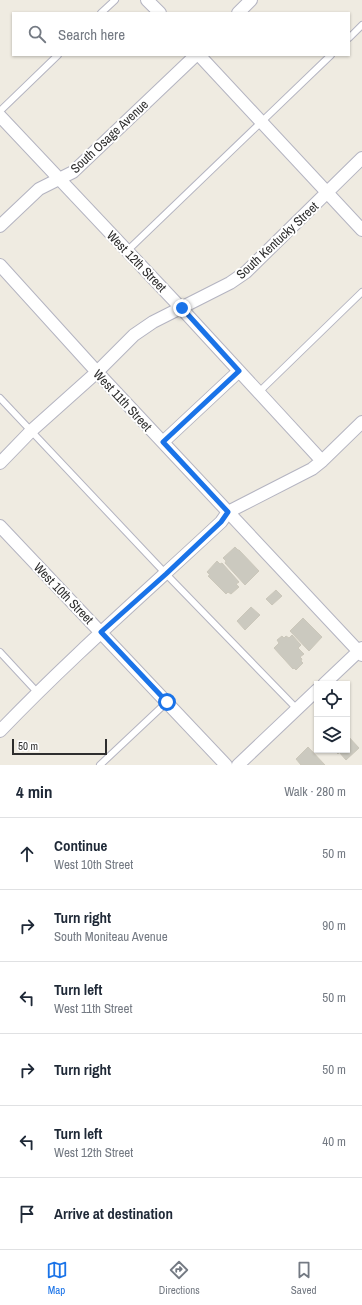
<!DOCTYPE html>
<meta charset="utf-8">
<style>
:root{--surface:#fff;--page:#f2f2f3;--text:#1f2937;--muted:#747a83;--line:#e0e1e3;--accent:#1a73e8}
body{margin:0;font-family:"Archivo Narrow",sans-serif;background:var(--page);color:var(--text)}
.controls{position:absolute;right:12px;bottom:12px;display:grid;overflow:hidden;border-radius:0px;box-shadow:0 1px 3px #0004}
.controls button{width:36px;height:36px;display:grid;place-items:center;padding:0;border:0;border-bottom:1px solid var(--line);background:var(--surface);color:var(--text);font:20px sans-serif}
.scale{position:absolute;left:12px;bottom:10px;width:95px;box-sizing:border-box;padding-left:4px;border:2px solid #2e2e2e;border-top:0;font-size:11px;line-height:14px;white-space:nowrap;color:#2e2e2e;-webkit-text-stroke:3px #fff;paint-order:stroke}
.stop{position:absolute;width:12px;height:12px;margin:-9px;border:3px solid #1a73e8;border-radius:50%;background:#fff}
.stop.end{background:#1a73e8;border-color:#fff;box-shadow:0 1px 4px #0008}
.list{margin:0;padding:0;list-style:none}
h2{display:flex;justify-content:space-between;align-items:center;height:52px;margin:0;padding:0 16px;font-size:17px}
h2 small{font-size:13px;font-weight:400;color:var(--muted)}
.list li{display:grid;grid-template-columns:26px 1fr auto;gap:12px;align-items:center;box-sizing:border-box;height:72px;padding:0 16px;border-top:1px solid var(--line)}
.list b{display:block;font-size:15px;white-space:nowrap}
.list p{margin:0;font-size:13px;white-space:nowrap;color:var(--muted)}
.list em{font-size:13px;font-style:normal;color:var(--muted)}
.icon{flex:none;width:22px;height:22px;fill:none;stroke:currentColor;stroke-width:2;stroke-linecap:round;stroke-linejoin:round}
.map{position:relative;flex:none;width:362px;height:765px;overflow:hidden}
.search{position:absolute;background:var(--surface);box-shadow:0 1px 3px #0004;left:12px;right:12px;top:12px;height:44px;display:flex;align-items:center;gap:10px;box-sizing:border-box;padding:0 14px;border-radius:0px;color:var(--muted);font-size:15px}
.sheet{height:484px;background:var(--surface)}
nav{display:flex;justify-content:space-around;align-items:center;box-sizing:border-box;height:56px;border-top:1px solid var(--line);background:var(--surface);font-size:11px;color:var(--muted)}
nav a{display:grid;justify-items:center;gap:2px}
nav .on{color:var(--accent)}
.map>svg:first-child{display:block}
.building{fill:#cbc9bf;stroke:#cbc7ba}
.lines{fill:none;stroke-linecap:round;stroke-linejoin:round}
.service-casing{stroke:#b4b4c1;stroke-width:8}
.minor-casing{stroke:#b4b4c1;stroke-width:14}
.service{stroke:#fff;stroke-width:6}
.minor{stroke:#fff;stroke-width:12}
.route{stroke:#1a73e8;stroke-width:5}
.labels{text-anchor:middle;stroke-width:4;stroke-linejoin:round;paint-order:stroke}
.street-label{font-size:13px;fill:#2e2e2e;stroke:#fff}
</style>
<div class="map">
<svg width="362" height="765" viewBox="0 0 362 765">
<rect width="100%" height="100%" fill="#efebe1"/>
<!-- building -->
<path class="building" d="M235,547L238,550H239L259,571L245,585L225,563L226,561L223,558Z
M217,561L220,564L222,563L239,582L236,584L239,587L231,594L228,592L226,594L208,576L210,575L207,572Z
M276,590L282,596L272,605L266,599Z
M251,607L260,615L245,630L237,621Z
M303,618L322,637L309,651L290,631Z
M292,635L301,645L298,648L304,654L300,657L302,659L301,661L303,663L296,670L294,668L293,669L274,648L279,643L277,640L282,636L284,638L286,636L289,638Z
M347,735L359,748L346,760L339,752L338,754L335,750H347Z
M308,747L325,765H301L296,759Z"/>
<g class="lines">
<defs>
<path id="service" d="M101,13L115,0
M349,38L362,25
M0,111L58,55
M127,251L331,55
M259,392L362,292
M0,398L166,574L297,709
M0,652L37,692
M100,765L167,702"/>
<path id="minor" d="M147,0L160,13
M238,13L251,0
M199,55L362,230
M0,116L181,308L322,461
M0,226L39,189L73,172L196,55
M0,265L97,372L362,655
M163,442L239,371
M0,463L31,431L97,372L134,335L153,322L230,283L246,272L362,158
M0,526L226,765
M324,684L362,648
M0,731C70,658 147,591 221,522L228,512L312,469L322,461L362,422
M238,765L317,690"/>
</defs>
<!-- service casing -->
<use href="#service" class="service-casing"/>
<!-- minor casing -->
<use href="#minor" class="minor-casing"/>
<!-- service -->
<use href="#service" class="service"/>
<!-- minor -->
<use href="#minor" class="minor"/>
</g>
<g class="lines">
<!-- route -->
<path class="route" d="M167,702L101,632L166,574L221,522L228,512L163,442L239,371L182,308"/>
</g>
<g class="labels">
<!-- street labels -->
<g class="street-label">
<text transform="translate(109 136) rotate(-43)" y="5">South Osage Avenue</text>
<text transform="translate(277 240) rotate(-43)" y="5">South Kentucky Street</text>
<text transform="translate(137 261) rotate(46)" y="5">West 12th Street</text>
<text transform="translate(123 400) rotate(47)" y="5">West 11th Street</text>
<text transform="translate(64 593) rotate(46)" y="5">West 10th Street</text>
</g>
</g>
</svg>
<div class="controls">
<button><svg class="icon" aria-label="locate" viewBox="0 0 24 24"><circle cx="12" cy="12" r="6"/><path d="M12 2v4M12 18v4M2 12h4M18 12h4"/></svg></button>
<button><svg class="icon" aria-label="layers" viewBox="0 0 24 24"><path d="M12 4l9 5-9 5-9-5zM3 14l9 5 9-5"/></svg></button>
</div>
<div class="scale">50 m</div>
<div class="stop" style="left:167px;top:702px"></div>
<div class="stop end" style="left:182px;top:308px"></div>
<div class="search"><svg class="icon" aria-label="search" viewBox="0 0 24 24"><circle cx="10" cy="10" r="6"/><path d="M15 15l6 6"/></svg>Search here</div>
</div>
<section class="sheet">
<h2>4 min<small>Walk · 280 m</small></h2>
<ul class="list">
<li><svg class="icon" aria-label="ahead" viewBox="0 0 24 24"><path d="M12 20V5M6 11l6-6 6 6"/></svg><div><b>Continue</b><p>West 10th Street</p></div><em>50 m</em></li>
<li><svg class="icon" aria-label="right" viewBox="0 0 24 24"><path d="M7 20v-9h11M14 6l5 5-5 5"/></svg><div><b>Turn right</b><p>South Moniteau Avenue</p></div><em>90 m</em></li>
<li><svg class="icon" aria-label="left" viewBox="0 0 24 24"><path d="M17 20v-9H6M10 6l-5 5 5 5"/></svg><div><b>Turn left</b><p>West 11th Street</p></div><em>50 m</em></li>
<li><svg class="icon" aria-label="right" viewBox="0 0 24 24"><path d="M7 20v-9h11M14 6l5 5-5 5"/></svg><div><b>Turn right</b></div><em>50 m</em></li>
<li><svg class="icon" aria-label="left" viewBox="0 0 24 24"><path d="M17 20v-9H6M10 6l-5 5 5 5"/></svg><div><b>Turn left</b><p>West 12th Street</p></div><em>40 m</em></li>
<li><svg class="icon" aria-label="arrive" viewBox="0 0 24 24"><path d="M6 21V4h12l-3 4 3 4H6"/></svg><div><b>Arrive at destination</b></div></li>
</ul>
</section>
<nav>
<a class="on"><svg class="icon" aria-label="map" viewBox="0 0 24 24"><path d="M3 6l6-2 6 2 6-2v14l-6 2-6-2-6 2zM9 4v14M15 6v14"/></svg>Map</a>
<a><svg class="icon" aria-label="directions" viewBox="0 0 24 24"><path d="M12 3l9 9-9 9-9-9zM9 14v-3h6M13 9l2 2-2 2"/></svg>Directions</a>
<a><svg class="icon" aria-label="saved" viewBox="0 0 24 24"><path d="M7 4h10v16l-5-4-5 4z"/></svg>Saved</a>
</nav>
